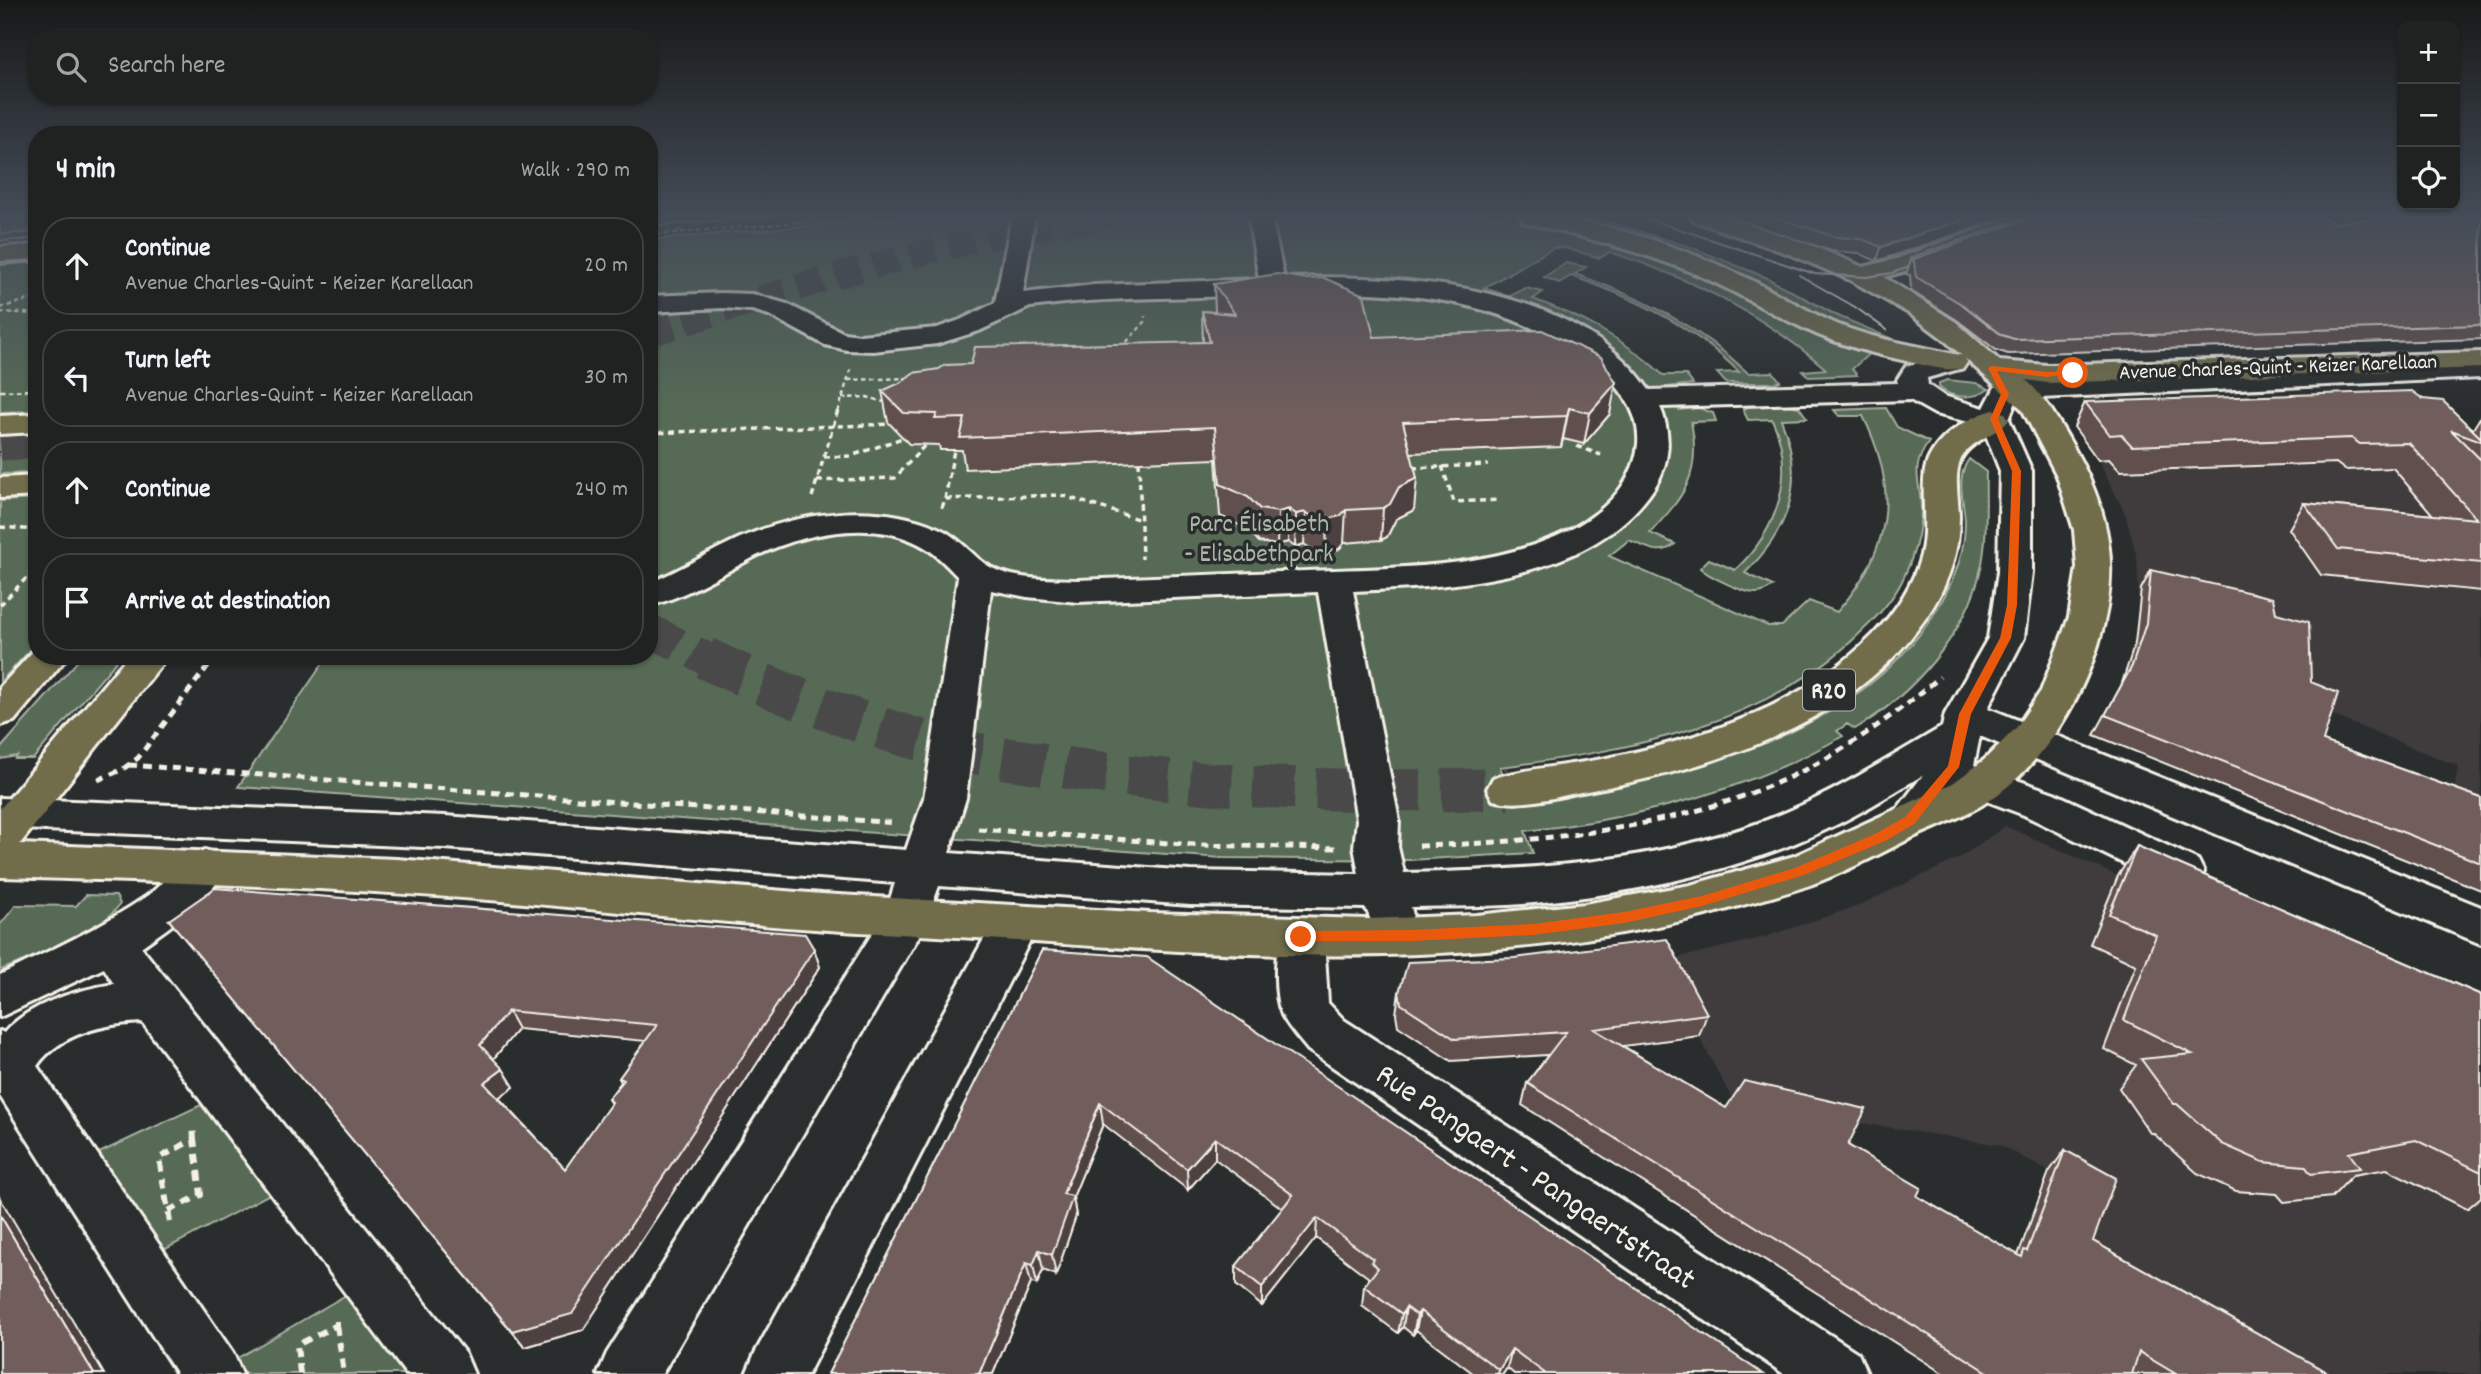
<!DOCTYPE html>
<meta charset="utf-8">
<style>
:root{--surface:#202222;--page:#282a2a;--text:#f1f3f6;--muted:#a2a4a5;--line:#3d3f40}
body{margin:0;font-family:Dekko,sans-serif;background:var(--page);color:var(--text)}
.controls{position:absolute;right:21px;top:21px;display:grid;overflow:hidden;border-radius:14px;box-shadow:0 2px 5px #0004}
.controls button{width:63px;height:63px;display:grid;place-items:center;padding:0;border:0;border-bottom:2px solid var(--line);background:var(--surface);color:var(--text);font:35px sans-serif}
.stop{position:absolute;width:21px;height:21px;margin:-16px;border:5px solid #ea580c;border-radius:50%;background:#fff}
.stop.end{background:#ea580c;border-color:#fff;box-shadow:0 2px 7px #0008}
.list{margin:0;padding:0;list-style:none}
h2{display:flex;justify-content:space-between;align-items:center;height:91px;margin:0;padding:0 28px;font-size:30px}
h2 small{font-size:23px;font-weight:400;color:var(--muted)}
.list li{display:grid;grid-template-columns:46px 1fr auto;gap:21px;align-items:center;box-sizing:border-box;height:98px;margin:0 14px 14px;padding:0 14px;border:2px solid var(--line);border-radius:28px}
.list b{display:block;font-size:26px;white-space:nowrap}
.list p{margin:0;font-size:23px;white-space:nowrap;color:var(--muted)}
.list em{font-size:23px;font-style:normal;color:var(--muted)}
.icon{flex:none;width:38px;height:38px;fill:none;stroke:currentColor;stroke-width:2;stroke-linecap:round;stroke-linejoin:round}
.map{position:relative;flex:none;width:2481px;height:1374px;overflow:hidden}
.search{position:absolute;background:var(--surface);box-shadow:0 2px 5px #0004;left:28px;top:28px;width:630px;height:77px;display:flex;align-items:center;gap:18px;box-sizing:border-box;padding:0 24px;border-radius:28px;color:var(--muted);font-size:26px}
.panel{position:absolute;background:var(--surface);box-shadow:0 2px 5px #0004;left:28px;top:126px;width:630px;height:539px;border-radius:28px}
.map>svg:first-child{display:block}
.built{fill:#3f3b3c}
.green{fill:#566b56;stroke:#a5ae9f;stroke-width:2}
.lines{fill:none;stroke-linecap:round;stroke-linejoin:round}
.highway-tunnel-far2{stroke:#484a4a;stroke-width:26;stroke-dasharray:26 13;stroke-linecap:butt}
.highway-tunnel-far1{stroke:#484a4a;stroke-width:33;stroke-dasharray:33 17;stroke-linecap:butt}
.highway-tunnel{stroke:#484a4a;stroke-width:42;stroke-dasharray:42 21;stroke-linecap:butt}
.minor-casing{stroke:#f4f1e8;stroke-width:6}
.major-casing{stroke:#f4f1e8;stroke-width:6}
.highway-casing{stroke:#f4f1e8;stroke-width:6}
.path-far3{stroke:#f4f1e8;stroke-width:2.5;stroke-dasharray:4.5 3.5;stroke-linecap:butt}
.path-far2{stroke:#f4f1e8;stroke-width:3.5;stroke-dasharray:6 4.5;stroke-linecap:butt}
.path-far1{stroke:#f4f1e8;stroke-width:5;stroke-dasharray:8 6;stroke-linecap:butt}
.path{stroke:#f4f1e8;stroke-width:6;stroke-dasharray:10 7;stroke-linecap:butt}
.minor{fill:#2a2d2e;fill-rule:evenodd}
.major{fill:#716d4b;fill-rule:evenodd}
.highway{fill:#716d4b;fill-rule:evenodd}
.tram{stroke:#f4f1e8;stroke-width:2}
.wall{fill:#60504e;stroke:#f4f1e8;stroke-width:2;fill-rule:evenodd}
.shaded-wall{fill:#4e4140;stroke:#f4f1e8;stroke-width:2}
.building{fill:#705d5b;stroke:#f4f1e8;stroke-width:2;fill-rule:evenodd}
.route{fill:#ea580c}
.labels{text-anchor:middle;stroke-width:7;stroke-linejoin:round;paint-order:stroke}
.far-street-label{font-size:21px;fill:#f4f1e8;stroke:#2a2d2e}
.shield{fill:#2a2d2e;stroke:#b7b6b0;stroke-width:2}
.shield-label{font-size:24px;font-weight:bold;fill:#f4f1e8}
.park-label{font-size:26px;fill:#adb5a6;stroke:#2a2d2e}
.near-street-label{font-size:32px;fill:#f4f1e8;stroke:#2a2d2e}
</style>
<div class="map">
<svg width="2481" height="1374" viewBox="0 0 2481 1374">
<rect width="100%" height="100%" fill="#2a2d2e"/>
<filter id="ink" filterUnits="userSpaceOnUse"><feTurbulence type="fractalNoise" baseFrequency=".0143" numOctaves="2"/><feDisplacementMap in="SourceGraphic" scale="14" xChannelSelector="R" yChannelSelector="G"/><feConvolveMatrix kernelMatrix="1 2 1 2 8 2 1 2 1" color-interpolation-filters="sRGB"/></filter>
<g filter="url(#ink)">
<!-- built -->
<path class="built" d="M2384,409L2481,506V890L2442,875L2458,766L2324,712L2135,643L2139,605L2137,557L2125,513L2098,460L2073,421Z
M2005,826L2481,1036V1374H2034L2050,1172L2000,1145L1734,1103L1660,962L1765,937L1858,906L1961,857Z"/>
<!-- green -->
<path class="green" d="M914,216H1535L1530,222L1577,233L1682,266L1872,351L1852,369L1857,375L1809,377L1803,371L1826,369C1762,314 1691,278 1610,252L1600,258L1564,248H1553L1484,288L1509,296L1526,288L1543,292L1533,299C1582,317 1625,339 1663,375H1686L1693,384L1666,387L1679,410L1699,408L1713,413L1716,421L1691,422C1702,475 1684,496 1650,533L1675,544C1660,557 1646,547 1629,540L1609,556L1768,626H1782L1809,601L1837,612C1892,549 1900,491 1863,416H1839L1834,410L1886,408L1897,427L1929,442C1908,470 1922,482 1921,512C1920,537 1912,561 1901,583C1891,602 1876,618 1861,632C1767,726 1626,751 1500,767L1515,805C1668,778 1873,744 1949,587C1959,567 1965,544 1965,521C1964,500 1955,478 1969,459L1986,472C1985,503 1988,537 1981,568C1967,634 1912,695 1855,729L1847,724L1837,731L1843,736C1746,792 1636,819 1525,831L1533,853L1409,860L1222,858L238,787L328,656H649V240Z
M1546,216H1588L1688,246L1765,277L1838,316L1890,338L1886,341L1831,323L1604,229Z
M37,257V411L0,412V259Z
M1566,263L1586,267L1575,274C1640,297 1698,325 1748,373L1773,372L1780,381L1775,383H1726L1717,373L1739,372C1692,325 1633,297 1571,276L1559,283L1544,277Z
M1947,380L1976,383L1989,389C1975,399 1952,400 1939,387V383Z
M1788,405L1799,407L1807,418L1781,419C1806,480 1791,528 1745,573L1773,586C1768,589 1764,593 1757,593C1745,594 1708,576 1700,568L1709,559L1735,570C1778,530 1797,474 1772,419L1748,420L1743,410L1748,407Z
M37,434V473L0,474V436Z
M37,499V643L0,682V501Z
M82,656H121L33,759H15L17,756L0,759V749Z
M86,895L116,896L120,904C98,936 36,956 0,970V925L16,905L76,906Z
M201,1105L270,1194L162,1251L97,1154Z
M346,1295L405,1374H243L234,1360Z"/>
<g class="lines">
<!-- highway-tunnel-far2 -->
<path class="highway-tunnel-far2" d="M649,334C801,285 952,237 1111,216"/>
<!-- highway-tunnel-far1 -->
<path class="highway-tunnel-far1" d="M0,444L37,442
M649,630L709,660"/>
<!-- highway-tunnel -->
<path class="highway-tunnel" d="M705,658C785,696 869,728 954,749C983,756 1013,759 1043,764C1197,789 1352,793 1508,789"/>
<defs>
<path id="minor" d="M1012,216H1035L1023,293L1094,285L1259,279L1248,216H1271L1284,278C1401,274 1576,283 1649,390L1898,383L1897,380L1906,366L1953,354L1963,356L1967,362L1963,368L1927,378L1928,385L1944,396L1984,408L1995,387L2019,380L2481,362V378L2017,399L2009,419L2032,471V572L2024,638L1988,708L2481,907V944L1980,736L1974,765L2054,793L2198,860L2204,872L2198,884L2182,889L2166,884L2024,815L1957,790C1938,814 1929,843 1894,832L1888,821L1923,775C1890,795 1857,816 1821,832C1729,874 1623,895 1523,904C1486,907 1448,906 1411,907L1413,915L1406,928L1390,933L1374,928L1366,908L1190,905L939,886L923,929L662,1374H598L607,1353L886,912L895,883L445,848L0,828V798L445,816L906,850L924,798L958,577C945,564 934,551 917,543C868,519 802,534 756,556C721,574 688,596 649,606V583C681,570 709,552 740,538C800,512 877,501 938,528C957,536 968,551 984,563C1008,581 1050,579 1078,580C1163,577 1249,573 1334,570C1410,567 1483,567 1555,537C1595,520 1633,490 1638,444C1641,410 1615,380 1589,361C1479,282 1358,290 1229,296C1177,298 1125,298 1073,302L1030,307L979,331L937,344L873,351L847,350L825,345L769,315L752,310L722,308L649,312V296L722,293L752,294L787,304L844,333L860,335L937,328L960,320L995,303ZM1910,400L1935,414L1982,425L2000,471L1998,572L1988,638L1945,714L1942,727C1892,756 1842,788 1789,811C1667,863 1534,870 1404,873L1398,847L1399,820L1353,591C1454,587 1592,581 1654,488C1670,464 1672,434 1660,407ZM991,590L1027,597L1078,602L1318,592L1357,820L1354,847L1359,874L1190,871L949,853L966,798Z
M205,850L221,855L227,867C208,902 172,925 141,947L465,1353L474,1374H406L142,1022C104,1024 60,1033 37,1066L233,1353L242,1374H177L0,1096V1031L4,1033C30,1003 76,990 114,984L104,968L0,1017V975C51,950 100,928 147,896C169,880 178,859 205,850Z
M1016,905L1032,910L1039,923L808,1374H746L755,1353L1000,910Z
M1301,919L1317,924L1324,937L1328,1003L1344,1020L1858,1353L1867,1374H1784L1308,1050C1299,1039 1289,1028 1282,1015C1273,994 1274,944 1285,924Z"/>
<path id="major" d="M1690,216H1725L1806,243L1863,267L1896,259L2017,216H2049L2046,221L1914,269L1884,277L1956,322L2000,361L2047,365L2481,352V368L2047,383L2026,380C2046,398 2057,419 2070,441C2110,510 2122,568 2098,645C2078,707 2039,770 1982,805C1957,820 1929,829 1903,842C1876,856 1850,869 1823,880C1796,891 1767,898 1739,906C1500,975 1248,957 1003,940C940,935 877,934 815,929C710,922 606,910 502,901C335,887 167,882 0,877V809L128,656H168L20,844L397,859L822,894L1151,913L1368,919L1476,915L1584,904L1690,885L1794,856L1953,783L1984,760L2016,728L2041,691L2069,617L2077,567L2074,530L2057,476L2022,409L1942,338L1910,314L1850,280L1789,254L1694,221Z
M37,245V259L0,261V247Z
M36,648L37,656H68L14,721L0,725V687Z"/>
<path id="highway" d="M1520,216C1594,216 1683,247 1749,279C1779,294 1808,312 1839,325C1880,341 1921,346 1963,356L1967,362L1963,368C1946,372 1928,366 1911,362C1875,354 1838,345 1805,329C1764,310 1727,286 1686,270C1633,249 1578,236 1523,222Z
M1994,410L2005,413L2009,419C1997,436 1971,439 1961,459C1953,476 1959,498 1959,517C1959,550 1950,579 1933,607C1861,723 1714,768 1587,791C1558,796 1522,808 1493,800L1487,789L1493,778C1529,768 1566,766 1602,759C1699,740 1802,707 1873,635C1895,612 1913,586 1921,555C1928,526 1921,497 1925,470C1931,440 1967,417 1994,410Z
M37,414V432L0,434V416Z
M37,476V496L0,498V478Z"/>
</defs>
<!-- minor casing -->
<use href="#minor" class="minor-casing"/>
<!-- major casing -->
<use href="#major" class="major-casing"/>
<!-- highway casing -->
<use href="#highway" class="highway-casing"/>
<!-- path-far3 -->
<path class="path-far3" d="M667,216L666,218H681
M649,219L666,218
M649,229H658L656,235
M678,233L680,226
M649,235L875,216
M0,308L37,297
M0,312L37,314
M1121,348L1145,322V316
M848,380L909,378
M0,391L37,390
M842,398L867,397L887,403
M838,412L851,368"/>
<!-- path-far2 -->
<path class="path-far2" d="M649,433L893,424
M1577,446L1601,455
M824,457L851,456L905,437
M1139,461L1142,559
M1442,466L1454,502L1500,500
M1412,468L1488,465
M817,481L895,478L925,445
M812,497L838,410
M945,499L954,450
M942,508L945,499L1061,495L1141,520
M0,527L37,530
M0,605L37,567
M213,660L216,656"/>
<!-- path-far1 -->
<path class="path-far1" d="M129,765L896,823
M98,780L123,769L138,758L214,658
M978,829L1196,845L1336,848
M1419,846C1557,841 1705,827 1827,758C1868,734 1904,707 1940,677"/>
<!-- path -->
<path class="path" d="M168,1211L201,1195L194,1139
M170,1222L159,1158L194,1139L193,1126
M337,1325L344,1374
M300,1374L297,1345L337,1325V1317"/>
<!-- minor -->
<use href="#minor" class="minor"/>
<!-- major -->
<use href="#major" class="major"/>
<!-- highway -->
<use href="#highway" class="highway"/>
<!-- tram -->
<path class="tram" d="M1640,216L1815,274L1867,277L1892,273L1926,261
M649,226L775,216
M1910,258L2028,216
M0,265L37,262
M1799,275L1855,307L1887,330"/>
</g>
<!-- wall -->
<path class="wall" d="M0,216H37V239L0,241Z
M1726,216H2010L1877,261L1858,253L1832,251Z
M2481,216V339L2008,354L1996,350L1957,320L1911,291L1910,275L1906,274L1911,260L2335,223Z
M1214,284L1374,337L1610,414L1584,444L1563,439L1561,447L1411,453L1414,510L1396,519L1387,537L1381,540L1344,543L1339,549L1326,552L1313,550L1304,544L1295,547L1288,542L1277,545L1259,542L1248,529L1220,516L1216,459L965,469L962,450H940L939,445L909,444L888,422L882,391L971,364L1203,342L1202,311L1215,312Z
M2423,399L2473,429L2481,416V591L2321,575L2289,529L2304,503L2433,515L2393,468L2345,470L2336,463L2120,471L2109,459L2098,460L2074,427L2085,402Z
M2151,570L2276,613L2311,682L2323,741L2481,798V890L2094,735L2121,686L2135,643L2141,589Z
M2137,846L2481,995V1197L2467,1209L2387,1169L2353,1175L2332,1197L2284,1202L2277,1194L2236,1191L2197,1173L2153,1133H2150L2119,1088L2136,1065L2104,1049L2136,965L2090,944L2118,876Z
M169,920L814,949L820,967L583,1330L525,1347ZM518,1029L646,1041L619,1078L621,1082L608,1099L611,1104L565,1169L499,1098L514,1087L503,1069L493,1059Z
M1042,950L1763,1374H1514L1507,1368L1503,1374H1474L1416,1330L1413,1335L1403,1327L1398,1333L1362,1306L1364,1286L1368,1281L1369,1278L1316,1238L1262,1306L1236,1285V1266L1283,1209L1215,1159L1188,1190L1103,1124L1073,1197L1076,1216L1056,1275L1043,1270L1037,1284L1031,1283L993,1374H828Z
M1399,992L1707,1014L1699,1036L1623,1046L1726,1108L1848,1145L1917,1196L2018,1255L2049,1172L2065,1150L2093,1241L2330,1374H1944L1522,1105L1527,1083L1548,1055L1451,1061L1398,1026L1396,1014Z"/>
<!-- shaded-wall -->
<path class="shaded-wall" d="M1975,216H2010L1877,261L1881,247Z
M1616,383L1610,414L1584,444L1590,413Z
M1569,408L1563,439L1561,447L1567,416Z
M1417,478L1414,510L1396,519L1387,537L1381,540L1383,508L1399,487Z
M1289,509L1288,542L1277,545L1278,512Z
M1346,510L1344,543L1339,549L1326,552L1327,519Z
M1306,512L1304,544L1295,547L1296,514Z
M814,949L820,967L583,1330L525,1347L512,1331Z
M508,1011L518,1029L491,1062L480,1045Z
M503,1069L514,1087L495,1100L484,1083Z
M1100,1103L1103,1124L1073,1197L1076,1216L1056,1275L1052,1255L1063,1194Z
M1215,1138V1159L1188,1190L1187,1169Z
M0,1198L104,1374H94L0,1215Z
M1317,1218L1316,1238L1262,1306V1287Z
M1039,1250L1043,1270L1037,1284L1033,1265Z
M1026,1263L1031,1283L993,1374H979Z
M1406,1307L1403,1327L1398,1333L1402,1314Z
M1420,1311L1416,1330L1413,1335L1417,1315Z
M1512,1349L1507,1368L1503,1374H1498L1499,1370Z"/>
<!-- building -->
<path class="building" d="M0,216H37V232L0,234Z
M1770,216H1975L1881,247L1862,239L1836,237Z
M2036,216H2317L2335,223L2396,216H2481V325L2014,339L2002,335L1963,305L1916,277L1914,261L1911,260Z
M1277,274L1307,279L1324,278L1364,295L1374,337L1542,330L1601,357L1616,383L1590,413L1569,408L1567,416L1403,422L1417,478L1399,487L1390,504L1383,508L1346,510L1340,516L1327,519L1314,518L1306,512L1296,514L1289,509L1278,512L1260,509L1248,497L1220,484L1215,427L960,438L965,418L935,419L937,414L904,413L882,391L900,383L913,373L939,369L945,365L971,364L975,347L1210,342L1202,311L1235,314L1214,284Z
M2412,391L2423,399L2443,401L2481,438V441L2451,430L2481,460V563L2338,549L2304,503L2477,519L2409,443L2360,444L2351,438L2132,446L2121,434L2110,435L2085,402Z
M2151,570L2273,598L2276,613L2309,622L2311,682L2338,693L2323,741L2481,798V863L2105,715L2132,666L2146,623Z
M2137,846L2481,995V1172L2416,1140L2349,1153L2360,1168L2311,1174L2305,1166L2263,1162L2222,1144L2177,1104H2174L2141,1059L2192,1054L2124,1020L2156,935L2109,914Z
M215,888L805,934L814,949L572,1314L512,1331L169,920ZM508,1011L657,1025L619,1078L624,1080L608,1099L612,1102L565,1169L484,1083L503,1069L480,1045Z
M1667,939L1707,1014L1594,1029L1726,1108L1744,1081L1866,1109L1848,1145L1921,1188L1917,1196L2022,1257L2024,1250L2027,1251L2065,1150L2116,1178L2093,1241L2330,1374H2176L2139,1352L2132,1374H1991L1527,1083L1566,1032L1455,1039L1401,1004L1399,992L1408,962L1514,958Z
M1042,950L1147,957L1763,1374H1546L1512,1349L1499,1370L1420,1311L1417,1315L1406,1307L1402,1314L1364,1286L1378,1268L1371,1262L1373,1259L1317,1218L1262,1287L1236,1266L1293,1195L1215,1138L1187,1169L1100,1103L1063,1194L1073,1196L1052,1255L1039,1250L1033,1265L1026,1263L979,1374H828Z
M0,1215L94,1374H0Z"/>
</g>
<!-- sky -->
<linearGradient id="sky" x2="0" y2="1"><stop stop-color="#171919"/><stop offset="0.53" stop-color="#444c57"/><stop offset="1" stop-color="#444c57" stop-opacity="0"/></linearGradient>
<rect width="2481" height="408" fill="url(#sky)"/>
<!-- route -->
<path class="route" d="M1992,366L2047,372L2073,371L2078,373L2047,377L1997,371L2009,394L1998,419L2021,471L2017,605L2011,638L1971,714L1959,767L1914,824L1885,841L1804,875L1702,906L1624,923L1533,935L1412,941H1296L1294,937L1301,931L1412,930L1533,924L1624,912L1702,896L1795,868L1875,834L1905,817L1948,766L1959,714L2000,638L2007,605L2012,471L1990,419L2001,394L1988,368Z"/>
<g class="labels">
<!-- far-street labels -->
<g class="far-street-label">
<text transform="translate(2278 366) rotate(-2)" y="7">Avenue Charles-Quint - Keizer Karellaan</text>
</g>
<!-- shield labels -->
<rect class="shield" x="1803" y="669.5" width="52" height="41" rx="5"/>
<g class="shield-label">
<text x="1829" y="698">R20</text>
</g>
<!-- park labels -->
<g class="park-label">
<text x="1259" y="531">Parc Élisabeth<tspan x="1259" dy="30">- Elisabethpark</tspan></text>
</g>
<!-- near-street labels -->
<g class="near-street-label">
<text transform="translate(1537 1175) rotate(34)" y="11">Rue Pangaert - Pangaertstraat</text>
</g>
</g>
</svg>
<div class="controls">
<button>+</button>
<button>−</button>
<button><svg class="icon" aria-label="locate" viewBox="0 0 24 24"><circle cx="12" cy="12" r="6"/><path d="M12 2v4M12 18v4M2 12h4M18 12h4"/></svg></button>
</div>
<div class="stop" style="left:2073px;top:373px"></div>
<div class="stop end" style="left:1301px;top:937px"></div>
<div class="search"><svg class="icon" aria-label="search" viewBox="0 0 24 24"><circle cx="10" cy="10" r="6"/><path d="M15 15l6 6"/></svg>Search here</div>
<section class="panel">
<h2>4 min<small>Walk · 290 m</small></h2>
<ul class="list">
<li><svg class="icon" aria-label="ahead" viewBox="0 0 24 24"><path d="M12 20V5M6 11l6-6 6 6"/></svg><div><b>Continue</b><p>Avenue Charles-Quint - Keizer Karellaan</p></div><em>20 m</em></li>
<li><svg class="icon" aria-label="left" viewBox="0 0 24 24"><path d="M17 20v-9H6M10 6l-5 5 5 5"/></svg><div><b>Turn left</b><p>Avenue Charles-Quint - Keizer Karellaan</p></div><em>30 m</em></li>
<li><svg class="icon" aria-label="ahead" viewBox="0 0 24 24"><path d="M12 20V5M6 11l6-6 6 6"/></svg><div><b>Continue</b></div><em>240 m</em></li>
<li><svg class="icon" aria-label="arrive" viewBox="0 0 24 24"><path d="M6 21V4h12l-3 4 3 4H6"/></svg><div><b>Arrive at destination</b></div></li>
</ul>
</section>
</div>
